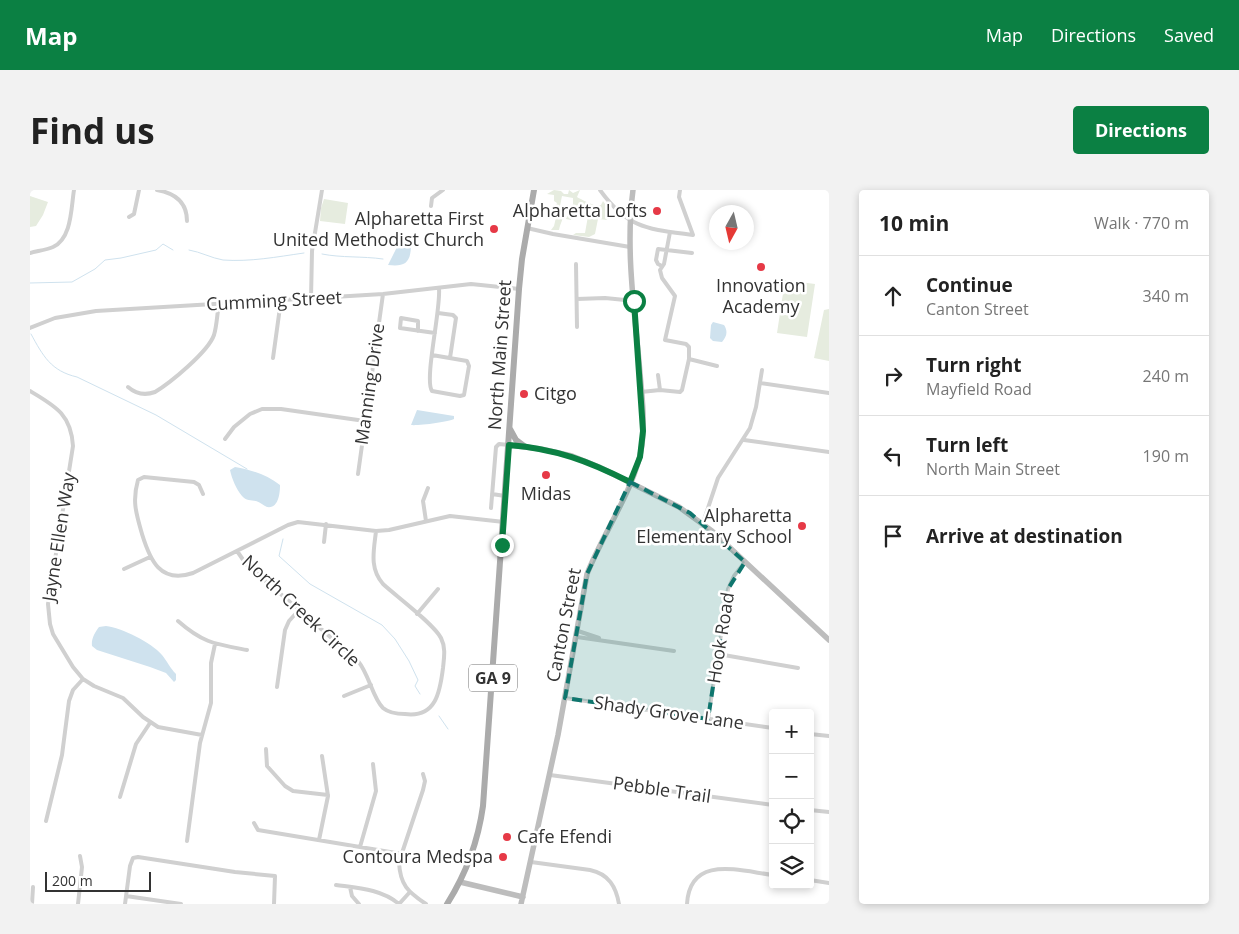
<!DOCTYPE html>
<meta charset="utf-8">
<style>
:root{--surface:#fff;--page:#f2f2f2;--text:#222;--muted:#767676;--line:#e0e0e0;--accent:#0b8043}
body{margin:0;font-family:"Open Sans",sans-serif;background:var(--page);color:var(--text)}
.controls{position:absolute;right:15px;bottom:15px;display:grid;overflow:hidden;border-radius:5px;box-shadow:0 2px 8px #0003}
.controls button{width:45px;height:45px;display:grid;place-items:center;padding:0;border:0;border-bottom:1px solid var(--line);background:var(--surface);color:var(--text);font:25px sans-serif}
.compass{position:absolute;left:679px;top:15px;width:45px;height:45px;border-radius:50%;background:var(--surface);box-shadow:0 2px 8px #0003;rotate:188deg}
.scale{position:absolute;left:15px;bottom:12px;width:106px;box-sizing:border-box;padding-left:5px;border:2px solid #333;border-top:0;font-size:14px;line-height:18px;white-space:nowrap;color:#333;-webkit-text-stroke:4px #fff;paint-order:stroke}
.stop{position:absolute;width:15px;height:15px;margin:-11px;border:4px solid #0b8043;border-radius:50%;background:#fff}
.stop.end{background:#0b8043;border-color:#fff;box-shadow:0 1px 5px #0008}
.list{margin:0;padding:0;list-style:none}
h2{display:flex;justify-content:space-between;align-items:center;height:65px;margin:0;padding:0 20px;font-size:21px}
h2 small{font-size:16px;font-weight:400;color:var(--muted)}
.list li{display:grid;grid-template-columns:32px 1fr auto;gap:15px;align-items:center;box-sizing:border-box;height:80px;padding:0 20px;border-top:1px solid var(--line)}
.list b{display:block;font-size:19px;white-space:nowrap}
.list p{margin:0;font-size:16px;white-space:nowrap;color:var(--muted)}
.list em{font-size:16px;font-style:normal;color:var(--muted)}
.icon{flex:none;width:28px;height:28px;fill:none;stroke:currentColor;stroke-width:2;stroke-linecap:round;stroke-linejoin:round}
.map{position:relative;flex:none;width:799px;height:714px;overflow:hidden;border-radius:5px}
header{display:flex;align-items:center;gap:30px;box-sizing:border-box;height:70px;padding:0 25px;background:var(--accent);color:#fff}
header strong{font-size:24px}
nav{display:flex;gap:28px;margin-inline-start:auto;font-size:18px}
.intro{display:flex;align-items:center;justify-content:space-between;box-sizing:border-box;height:120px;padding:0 30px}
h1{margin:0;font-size:35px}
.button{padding:12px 22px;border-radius:5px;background:var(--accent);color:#fff;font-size:18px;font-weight:700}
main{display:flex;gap:30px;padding:0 30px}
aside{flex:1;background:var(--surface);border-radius:5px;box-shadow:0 2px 8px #0003}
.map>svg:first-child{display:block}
.green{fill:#e6ecdf}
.water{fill:#cfe2ee}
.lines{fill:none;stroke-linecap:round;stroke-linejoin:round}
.stream{stroke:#cfe2ee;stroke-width:1}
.street{stroke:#d0d0d0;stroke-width:4}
.secondary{stroke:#bdbdbd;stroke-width:5.5}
.primary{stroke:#ababab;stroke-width:6}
.route{stroke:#0b8043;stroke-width:6}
.marked{fill:#0f766e;fill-opacity:0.2;stroke:#0f766e;stroke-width:4;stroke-dasharray:10 6;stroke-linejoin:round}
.poi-dot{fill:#e63946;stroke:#fff;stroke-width:2}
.labels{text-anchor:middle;stroke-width:5;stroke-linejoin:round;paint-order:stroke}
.shield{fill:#fff;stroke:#707070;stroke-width:1}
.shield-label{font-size:16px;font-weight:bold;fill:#333}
.poi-label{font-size:18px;fill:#333;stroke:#fff;text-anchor:end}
.street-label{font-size:18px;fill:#333;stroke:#fff}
</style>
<header>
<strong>Map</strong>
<nav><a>Map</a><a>Directions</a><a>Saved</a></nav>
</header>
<div class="intro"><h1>Find us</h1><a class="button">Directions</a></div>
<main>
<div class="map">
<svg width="799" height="714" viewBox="0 0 799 714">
<rect width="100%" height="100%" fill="#fff"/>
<!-- green -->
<path class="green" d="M524,0L531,1L534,4H538L539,0L543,3L550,0L547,7C550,9 563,15 567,16L571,15L573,11L580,21L577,30L568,29L565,44L559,47L543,45L546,43H555L558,26L542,25L541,30L536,29L543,14V8L532,6L530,16L536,18C536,22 530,34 529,40H521L524,36L527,23L524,21L527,13L524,11V5L517,4Z
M0,6L18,12L13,25L6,36L0,37Z
M294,9L318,13L315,34L290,31L291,18Z
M755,90L785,94L777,147L747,143Z
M799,119V171L784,168L794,120Z"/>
<!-- water -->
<path class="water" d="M369,53L381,54C381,73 375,77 358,75Z
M683,132L694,135C698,141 697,146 692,152L683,151L680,148L681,135Z
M387,220L424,226V229C419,232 387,236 381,235Z
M205,277C222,280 237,285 250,295C250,302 249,319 237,317C234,316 230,312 226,311C221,310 216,311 212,306C206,299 202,289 200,280Z
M76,436C92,438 121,452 132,465C137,471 140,478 146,484V490L144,492L136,483L120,477L67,460L62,456C61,449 65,442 69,437Z"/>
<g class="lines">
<!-- stream -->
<path class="stream" d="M159,60C171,62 181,68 193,70C220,72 246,67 274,63
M292,64C312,68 332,66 353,69
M0,93L42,92L65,79L75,70L91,68L126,60L133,54L143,60
M1,144C13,166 21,181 47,187L126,225L217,279
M253,349L249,366L280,394L352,435L365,449L379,471L388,490L385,496L390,504
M409,526L418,539"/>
<!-- street -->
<path class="street" d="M127,0C144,3 157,12 157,31
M570,0C598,39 618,39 663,45L649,7L650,0
M401,16L402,8L413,0
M99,27L104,24L109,0
M497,38L523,44L600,57
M640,42L634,74L630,80L632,88L645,106L635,150L656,154L659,157V169
M0,63C7,61 16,60 23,57C42,48 41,18 44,0
M546,74L547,137
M632,76L628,74L626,70L628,59L662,63
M281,109L282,61L292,0
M547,109L575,108L605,111
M408,123L423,125L426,128L420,168
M0,138L25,128L66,121L353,104L441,94L489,99
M388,141V131L371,128L370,138L405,143
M402,165L437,171L439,176L434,205L430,206L402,201C394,190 411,119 409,99
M243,168L251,110
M628,185L630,200
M730,193L799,203
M98,197C106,204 114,206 125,202C140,193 178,162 184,145C187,135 187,124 189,114
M0,201C25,216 41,224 43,256L18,414L20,434L23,444L43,477L53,489L64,496L93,508L113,527L128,537L172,545
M611,202L630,200L650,202L652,200L659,169L687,176
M195,249L204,237L220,224L232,219H251L335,231
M714,250L799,262
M328,284L353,104
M173,304L169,295L164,292L114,287L108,290C102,311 106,323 112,344C120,370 130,394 163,383L258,335L268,332L346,341L359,340L420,326L474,332
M462,304L475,306
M461,318L466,257L469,254L479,255
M396,331L393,311L398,298
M673,333L688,288L720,238L726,217L732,180
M294,352L296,334
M207,361L216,374L328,471C339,484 343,509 353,518C359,523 368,524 375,524C406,528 410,502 413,478C414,468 416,458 411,448C404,434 366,406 353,394C339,378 344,360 346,341
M94,379L120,367
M387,424L408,399
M148,431C173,453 185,454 217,460
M548,441L569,448
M547,447L644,461
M688,464L768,478
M247,497L255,440L259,431L269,420
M314,506L341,495
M535,508L743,538
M678,529L698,399L704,386L715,372
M780,544L799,546
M236,559L237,576L255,596L263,601L298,605
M393,584L395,591L393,600L369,672C370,695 378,702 396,714
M520,585L743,615
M90,607L106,554L120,533
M780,620L799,622
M16,631L32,565L39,511L43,500L53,489
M224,633L228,640L372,664
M289,650L298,606L292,566
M157,651L170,553L181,513V473L185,454
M330,657L346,601L343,574
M501,672L560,680C579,684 586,697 589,714
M780,690L799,693
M306,695C328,698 351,699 369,714L379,703
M320,697L322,706L329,714
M96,706L151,714
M2,714L3,697
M48,714L52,677L50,666
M95,714L100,676L103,668L108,667L205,682L245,686L244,714
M657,714C660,664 710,681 743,685"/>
<!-- secondary -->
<path class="secondary" d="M479,255L511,259L542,266L569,277L649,317L682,341L799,450
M430,692L493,707
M491,714L528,545L557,384C573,343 606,297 612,255C615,231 612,206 610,183C605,122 595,60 603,0"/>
<!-- primary -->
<path class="primary" d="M480,239L486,250L494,256
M417,714C436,684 448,652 453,616L489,99L492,69L504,0"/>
</g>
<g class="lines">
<!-- route -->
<path class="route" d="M472,355L479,255C527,259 558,271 600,292L610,267L613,241L604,111"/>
</g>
<!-- marked area -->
<path class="marked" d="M600,292L660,323L715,372L698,399L678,529L535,508L557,384Z"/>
<!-- markers -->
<g class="poi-dot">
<circle cx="627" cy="21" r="5"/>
<circle cx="464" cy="39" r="5"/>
<circle cx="731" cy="77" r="5"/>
<circle cx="494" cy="204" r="5"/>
<circle cx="516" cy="285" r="5"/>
<circle cx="772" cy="336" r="5"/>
<circle cx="477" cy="647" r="5"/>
<circle cx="473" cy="667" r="5"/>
</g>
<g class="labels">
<!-- shield labels -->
<rect class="shield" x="439" y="474.5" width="48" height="27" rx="4"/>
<g class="shield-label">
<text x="463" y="494">GA 9</text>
</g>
<!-- poi labels -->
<g class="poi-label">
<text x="617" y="27">Alpharetta Lofts</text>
<text x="454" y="35">Alpharetta First<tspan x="454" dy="21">United Methodist Church</tspan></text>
<text x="731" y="102" text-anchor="middle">Innovation<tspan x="731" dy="21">Academy</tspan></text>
<text x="504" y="210" text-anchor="start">Citgo</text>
<text x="516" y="310" text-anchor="middle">Midas</text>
<text x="762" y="332">Alpharetta<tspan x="762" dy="21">Elementary School</tspan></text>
<text x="487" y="653" text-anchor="start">Cafe Efendi</text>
<text x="463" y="673">Contoura Medspa</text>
</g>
<!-- street labels -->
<g class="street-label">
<text transform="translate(244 111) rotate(-3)" y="6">Cumming Street</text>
<text transform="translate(470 165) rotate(-86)" y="6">North Main Street</text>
<text transform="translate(340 194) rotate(-82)" y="6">Manning Drive</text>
<text transform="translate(29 347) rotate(-81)" y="6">Jayne Ellen Way</text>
<text transform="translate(271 421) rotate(43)" y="6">North Creek Circle</text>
<text transform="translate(534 435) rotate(-79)" y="6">Canton Street</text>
<text transform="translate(691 448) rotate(-81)" y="6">Hook Road</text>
<text transform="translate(639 523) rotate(8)" y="6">Shady Grove Lane</text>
<text transform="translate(632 600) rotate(8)" y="6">Pebble Trail</text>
</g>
</g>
</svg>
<div class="controls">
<button>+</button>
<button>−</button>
<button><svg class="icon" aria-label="locate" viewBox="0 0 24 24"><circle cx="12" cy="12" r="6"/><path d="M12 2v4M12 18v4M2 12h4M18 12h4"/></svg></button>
<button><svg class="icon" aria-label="layers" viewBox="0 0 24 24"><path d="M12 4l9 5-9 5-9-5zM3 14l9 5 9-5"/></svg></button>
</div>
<svg class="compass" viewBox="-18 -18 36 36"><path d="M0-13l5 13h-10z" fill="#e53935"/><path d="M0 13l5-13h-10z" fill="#767676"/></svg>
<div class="scale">200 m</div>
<div class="stop" style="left:604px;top:111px"></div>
<div class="stop end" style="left:472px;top:355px"></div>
</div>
<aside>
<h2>10 min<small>Walk · 770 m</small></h2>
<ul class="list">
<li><svg class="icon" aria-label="ahead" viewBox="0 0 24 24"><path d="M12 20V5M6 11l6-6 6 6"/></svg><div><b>Continue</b><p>Canton Street</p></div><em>340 m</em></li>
<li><svg class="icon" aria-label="right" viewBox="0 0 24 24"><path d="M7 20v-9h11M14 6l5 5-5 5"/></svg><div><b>Turn right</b><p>Mayfield Road</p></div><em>240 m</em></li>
<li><svg class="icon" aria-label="left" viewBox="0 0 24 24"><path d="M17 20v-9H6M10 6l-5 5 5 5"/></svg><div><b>Turn left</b><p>North Main Street</p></div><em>190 m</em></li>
<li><svg class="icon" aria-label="arrive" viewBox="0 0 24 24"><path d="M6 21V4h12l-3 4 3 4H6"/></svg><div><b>Arrive at destination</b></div></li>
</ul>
</aside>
</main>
